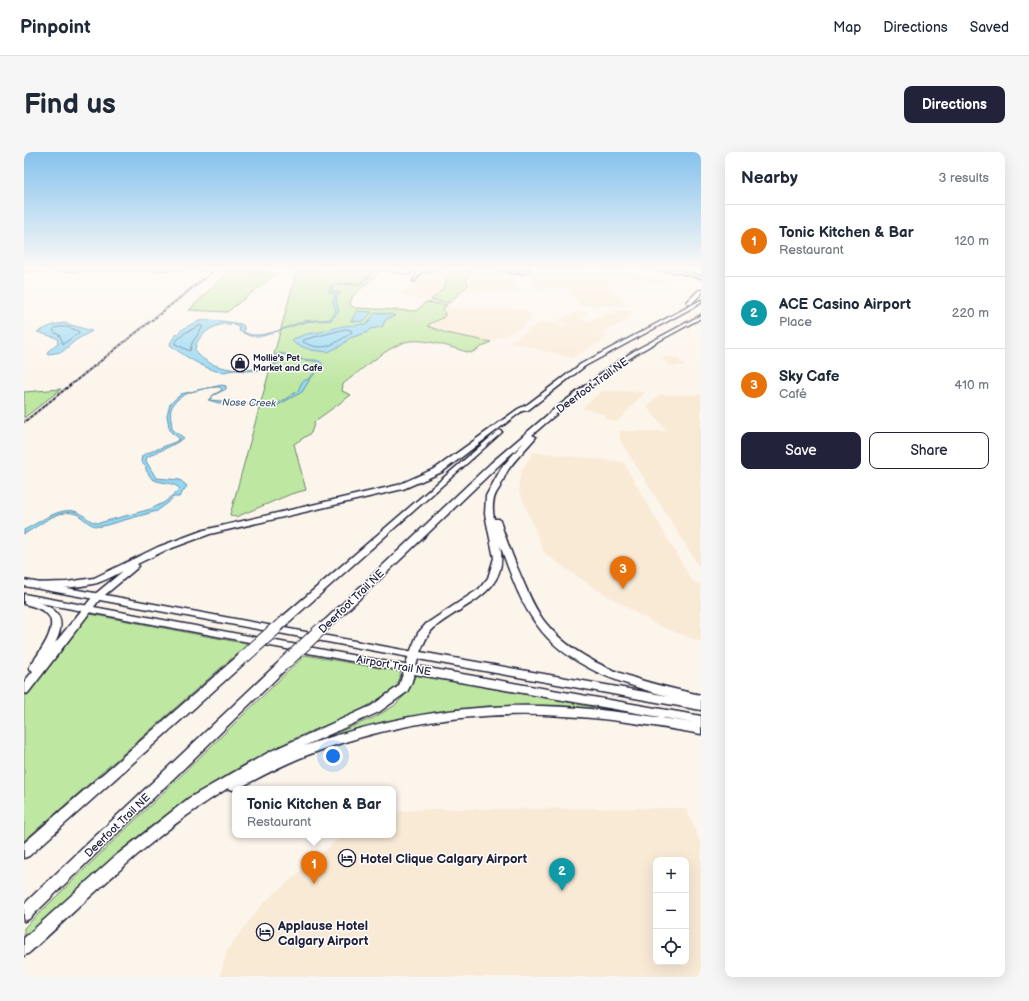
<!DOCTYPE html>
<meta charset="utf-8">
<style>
:root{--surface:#fff;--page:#f6f6f7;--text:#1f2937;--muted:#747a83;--line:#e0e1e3;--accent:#22223b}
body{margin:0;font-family:"Balsamiq Sans",sans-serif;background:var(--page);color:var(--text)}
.controls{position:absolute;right:12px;bottom:12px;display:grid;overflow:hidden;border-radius:8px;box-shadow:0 4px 16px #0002}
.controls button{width:36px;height:36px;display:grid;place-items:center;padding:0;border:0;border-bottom:1px solid var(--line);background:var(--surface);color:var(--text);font:20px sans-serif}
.you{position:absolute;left:309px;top:604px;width:14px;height:14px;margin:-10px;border:3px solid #fff;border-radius:50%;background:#1a73e8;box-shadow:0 0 0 6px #1a73e833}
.badge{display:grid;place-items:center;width:26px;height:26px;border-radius:50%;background:var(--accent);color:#fff;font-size:13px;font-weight:700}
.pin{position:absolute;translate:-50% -33px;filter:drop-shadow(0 1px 2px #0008)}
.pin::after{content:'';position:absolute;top:21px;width:14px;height:12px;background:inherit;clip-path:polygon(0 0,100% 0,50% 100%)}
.popup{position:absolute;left:208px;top:634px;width:164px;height:52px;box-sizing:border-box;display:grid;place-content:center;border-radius:8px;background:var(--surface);filter:drop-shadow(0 1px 3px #0005);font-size:13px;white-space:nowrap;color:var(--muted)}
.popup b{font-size:15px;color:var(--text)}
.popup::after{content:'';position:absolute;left:50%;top:100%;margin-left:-8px;border:8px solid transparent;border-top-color:var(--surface)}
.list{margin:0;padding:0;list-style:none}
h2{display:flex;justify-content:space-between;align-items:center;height:52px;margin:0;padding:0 16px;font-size:17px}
h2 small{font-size:13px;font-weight:400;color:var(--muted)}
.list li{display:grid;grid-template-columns:26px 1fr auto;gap:12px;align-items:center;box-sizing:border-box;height:72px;padding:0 16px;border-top:1px solid var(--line)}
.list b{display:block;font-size:15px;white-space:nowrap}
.list p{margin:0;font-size:13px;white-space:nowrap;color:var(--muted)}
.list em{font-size:13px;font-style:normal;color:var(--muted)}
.actions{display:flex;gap:8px;padding:12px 16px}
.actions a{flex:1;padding:9px 0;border:1px solid var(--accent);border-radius:8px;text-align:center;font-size:14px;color:var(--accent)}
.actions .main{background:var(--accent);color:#fff}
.icon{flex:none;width:22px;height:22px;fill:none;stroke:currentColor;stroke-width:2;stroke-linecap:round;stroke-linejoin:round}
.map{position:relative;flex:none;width:677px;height:825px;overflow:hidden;border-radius:8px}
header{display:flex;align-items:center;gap:24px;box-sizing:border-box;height:56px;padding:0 20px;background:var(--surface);border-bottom:1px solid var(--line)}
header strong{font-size:19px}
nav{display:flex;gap:22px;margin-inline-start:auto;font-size:14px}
.intro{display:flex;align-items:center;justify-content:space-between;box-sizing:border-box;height:96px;padding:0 24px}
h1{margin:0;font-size:28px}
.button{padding:10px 18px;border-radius:8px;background:var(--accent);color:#fff;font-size:14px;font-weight:700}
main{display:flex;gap:24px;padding:0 24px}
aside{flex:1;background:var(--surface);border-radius:8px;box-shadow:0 4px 16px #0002}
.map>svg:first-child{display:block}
.built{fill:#f9ead6;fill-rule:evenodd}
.green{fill:#bee7a2;stroke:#70846e}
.water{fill:#92d8f4;stroke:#658faa}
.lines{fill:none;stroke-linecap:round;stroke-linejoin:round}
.shore{stroke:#4f6b85;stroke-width:1}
.major-casing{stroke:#22223b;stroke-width:3}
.highway-casing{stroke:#22223b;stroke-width:3}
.major{fill:#fff;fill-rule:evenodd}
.highway{fill:#fff;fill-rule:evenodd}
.rail-casing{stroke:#22223b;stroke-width:2}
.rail{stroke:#fff;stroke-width:1;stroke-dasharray:2.5;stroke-linecap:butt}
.major-bridge-casing{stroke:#22223b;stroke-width:5.5;stroke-linecap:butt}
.highway-bridge-far1-casing{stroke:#22223b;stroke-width:12;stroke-linecap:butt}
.highway-bridge-casing{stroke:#22223b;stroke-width:14;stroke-linecap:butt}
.major-bridge{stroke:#fff;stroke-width:4}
.highway-bridge-far1{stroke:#fff;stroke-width:9}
.highway-bridge{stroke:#fff;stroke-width:12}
.labels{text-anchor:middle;stroke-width:3;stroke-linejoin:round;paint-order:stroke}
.far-poi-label{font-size:9px;font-weight:bold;fill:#22223b;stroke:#fff;text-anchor:start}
.far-water-label{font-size:10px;font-style:italic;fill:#445972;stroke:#fff}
.street-label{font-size:11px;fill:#22223b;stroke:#fff}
.near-poi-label{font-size:13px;font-weight:bold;fill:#22223b;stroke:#fff;text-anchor:start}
</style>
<header>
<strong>Pinpoint</strong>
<nav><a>Map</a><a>Directions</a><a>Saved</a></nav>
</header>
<div class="intro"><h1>Find us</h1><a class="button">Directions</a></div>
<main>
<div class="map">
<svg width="677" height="825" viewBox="0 0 677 825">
<rect width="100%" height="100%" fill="#fcf5ec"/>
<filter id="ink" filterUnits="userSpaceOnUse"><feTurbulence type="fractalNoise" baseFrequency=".025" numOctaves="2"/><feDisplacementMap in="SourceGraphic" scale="8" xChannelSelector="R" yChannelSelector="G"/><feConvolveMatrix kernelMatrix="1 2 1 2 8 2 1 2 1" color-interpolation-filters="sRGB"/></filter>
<g filter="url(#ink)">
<!-- built -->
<path class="built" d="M408,118L429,119L422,126V132L419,137L407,148L376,143L377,141L395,129L398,119Z
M446,119L485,120L498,140L438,139L444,133L442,128L443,122Z
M511,119L602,120L633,125L653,132H585L603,154H557L544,137H512L503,122Z
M422,154L450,156L499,157L504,159L505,165H509L498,175L467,190L421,181L404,174L405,172L419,166L421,163L419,156Z
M590,158L607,159L608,161L602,169L576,182L548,175L584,185L548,206L486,190L519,169L542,174L543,172L532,169L555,159L564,161L555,166L566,169L573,165H576L581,162H593Z
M636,205H652L661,214H645Z
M578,239L621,240L593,270L580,266L582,263L558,256Z
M634,243H677V418L596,288V279H643L623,255Z
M510,300L599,310L668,429L677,433V490L633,473L572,437L521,402L495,339V328L498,317Z
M662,656L677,692V825H196L203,798L238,752L319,683H369V660L404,657ZM632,708H662V810H632Z"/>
<!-- green -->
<path class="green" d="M273,118H353L355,120C346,133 327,138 326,153L331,156L392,159L402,150L423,153L419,157L421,163L419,166L405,172L404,174L422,181L467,190L447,201C428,196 406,187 386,189C366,192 335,220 319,232L318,239L327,243L291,269L287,281L270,292L282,338L267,342L212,365L206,363Z
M449,118L443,122L445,124L442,128L444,133L425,151L407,148C414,142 422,136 422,126L429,119Z
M244,120L252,122L203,160L165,158L203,121Z
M37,237L0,266V240Z
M66,462L224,492L0,689V547L61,466Z
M281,503L373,519L376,520C378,529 370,537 363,542C334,563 290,576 257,593C221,611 186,632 153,655C98,693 49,742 0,788V776Z
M394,523L587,558V561L432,558L375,567L347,574L304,587L303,585L351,565L370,554L383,541L391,525Z"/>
<!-- water -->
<path class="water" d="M345,117H348L349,120L345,126L335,133L320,132L308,134V140L317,141L313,143L312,150L315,159L307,168L281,170L239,184H226L215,179L216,176C200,164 172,181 171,198C185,221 231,222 252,211L254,209L249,204L256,201L283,208H292L297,210L299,213L286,227L278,240L254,253L195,251L184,248L189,243L198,238L196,235C182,235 156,240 149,253C144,260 148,269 148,277L160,286C149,294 135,299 123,305L122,309L132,326L156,328L163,334L155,345H149L144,351L133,359L79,374C69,376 65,371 57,365C39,351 16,374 0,382V378C13,372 37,353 53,360C61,363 66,371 75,371L127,357L141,350L156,337C149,329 137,332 128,327L122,318V315L117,310L118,304L121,302L151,290L156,287L147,280L145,275L143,263L146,252L157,242L198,233L202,234V237L188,244L186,248L232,252L255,251L274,239L278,230L286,226L296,213C291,206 277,209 268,207C262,206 262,198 251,204L256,210C242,219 228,220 212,218C207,218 202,220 197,220C182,218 157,202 146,193C148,181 170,169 181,168C192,168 206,170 217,172L220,174V180C235,190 265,173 281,169C289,167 297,169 306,167L312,159L309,150L311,143L305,140L306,134L318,131L334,132L341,126L344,125L347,121Z
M333,159L348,160L339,170L327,169Z
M351,161L366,162L371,164L362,167L358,175L346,177L342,181L326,186L318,193L304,200L287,198L271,192L268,189L269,187L283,182L296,180L319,174L343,172Z
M40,171L68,179L52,188L38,200L24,202L23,201L24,199L34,192L33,186L13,180L29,173Z"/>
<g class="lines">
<!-- shore -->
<path class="shore" d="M175,174H178V176L168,191L166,199L151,192V190L161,181Z
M36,175H44L54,179L55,181L39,192L36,184L29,179L31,176Z
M322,177L327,178L328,180C310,192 301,201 279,190L280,188Z"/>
<defs>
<path id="major" d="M0,117H187L0,119Z
M198,117H241L239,118Z
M356,117L379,118L387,121L385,122Z
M402,117H415L397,120L391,129H389L395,118Z
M467,117H485L493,121L491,122L483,119Z
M501,117H506L497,122L494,121Z
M0,428L390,500L393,501L395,503L393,505L390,506L0,434Z
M0,442L386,514L389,515L391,517L389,519L386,520L0,448Z"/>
<path id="highway" d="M623,117L652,118L677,124V126L652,120Z
M675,138H677V142L667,152H663V150Z
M677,148V151L561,214L504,258L498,259L418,320L379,337L186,382L140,399L113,412L115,414L113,416L76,447L4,541L0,542V530L9,519L5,516C12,504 37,475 23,462C17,456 8,454 0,452V446C26,453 47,460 31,491L70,443L99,419C91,423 82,428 73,431C62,434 13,441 6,433L8,431L43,430L70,426L134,395L180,378L374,333L412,316L494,257L504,252L557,212Z
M677,163V166C656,178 633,189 612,202C575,226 541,254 508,283L512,285C503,296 492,306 484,318C480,324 478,333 474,338C468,346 468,356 470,367H475L476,369C481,385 487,400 493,415C501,433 508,453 520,469C557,516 621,531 677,543V558L394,507L392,514L677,564V582C631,574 585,566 539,564C451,558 363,572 281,604C258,613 236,625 213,637L209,638L204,636C130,681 69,743 5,801L0,804V786L89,706L165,646L247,599L347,554L375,534L385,503L394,481L402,472L455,437L464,426L470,406L461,362L462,344L478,315L500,290L473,315L307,474H299L298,472L299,470L467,311L528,259L583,217L610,199ZM476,393C486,420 495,449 513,473C542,514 597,532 644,544L396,500C400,492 402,483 410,476C439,451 486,442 476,393ZM390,522L670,571C619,563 568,555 517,554C435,552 356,567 280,594L355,560L383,540L387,532Z
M475,278L478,280L477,281L265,470H257L256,468L257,466Z
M220,501L224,502L225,505L224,508L5,704L0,706V691L216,502Z
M260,508L264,509L265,512L264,515L5,767L0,769V752L256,509Z"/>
</defs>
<!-- major casing -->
<use href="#major" class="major-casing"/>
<!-- highway casing -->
<use href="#highway" class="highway-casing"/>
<!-- major -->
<use href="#major" class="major"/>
<!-- highway -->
<use href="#highway" class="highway"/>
<defs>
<path id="rail" d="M0,270L192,117"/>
</defs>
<!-- rail casing -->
<use href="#rail" class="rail-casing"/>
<!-- rail -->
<use href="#rail" class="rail"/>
<defs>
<path id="major-bridge" d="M185,117H200"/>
<path id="highway-bridge-far1" d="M250,478L261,468
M296,478L303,472"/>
<path id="highway-bridge" d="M220,505L251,477
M260,512L297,477"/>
</defs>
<!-- major-bridge casing -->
<use href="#major-bridge" class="major-bridge-casing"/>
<!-- highway-bridge-far1 casing -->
<use href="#highway-bridge-far1" class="highway-bridge-far1-casing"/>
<!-- highway-bridge casing -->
<use href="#highway-bridge" class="highway-bridge-casing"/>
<!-- major-bridge -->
<use href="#major-bridge" class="major-bridge"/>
<!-- highway-bridge-far1 -->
<use href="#highway-bridge-far1" class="highway-bridge-far1"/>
<!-- highway-bridge -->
<use href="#highway-bridge" class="highway-bridge"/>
</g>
</g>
<!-- sky -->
<linearGradient id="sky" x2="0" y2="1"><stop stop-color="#85c2ed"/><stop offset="0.5" stop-color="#fefaf6"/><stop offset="1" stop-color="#fefaf6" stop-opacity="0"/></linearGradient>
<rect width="677" height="233" fill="url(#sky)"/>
<!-- icons -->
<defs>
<symbol id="shop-ring" viewBox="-11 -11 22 22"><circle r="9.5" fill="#fff" stroke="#22223b" stroke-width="1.5"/><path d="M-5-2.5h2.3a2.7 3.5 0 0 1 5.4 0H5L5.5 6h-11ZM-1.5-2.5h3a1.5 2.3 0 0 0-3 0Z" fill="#22223b"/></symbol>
<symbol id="hotel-ring" viewBox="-11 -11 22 22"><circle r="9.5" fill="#fff" stroke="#22223b" stroke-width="1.5"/><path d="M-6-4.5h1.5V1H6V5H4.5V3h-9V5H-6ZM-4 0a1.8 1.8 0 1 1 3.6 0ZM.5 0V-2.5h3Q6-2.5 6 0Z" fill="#22223b"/></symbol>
</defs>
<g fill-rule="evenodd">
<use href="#shop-ring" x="206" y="201" width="20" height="20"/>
<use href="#hotel-ring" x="313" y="696" width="20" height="20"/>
<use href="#hotel-ring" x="231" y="770" width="20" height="20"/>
</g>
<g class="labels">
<!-- far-poi labels -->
<g class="far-poi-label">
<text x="229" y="209">Mollie's Pet<tspan x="229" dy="10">Market and Cafe</tspan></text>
</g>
<!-- far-water labels -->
<g class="far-water-label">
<text transform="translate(225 250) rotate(1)" y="4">Nose Creek</text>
</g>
<!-- street labels -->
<g class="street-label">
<text transform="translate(568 233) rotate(-36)" y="4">Deerfoot Trail NE</text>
<text transform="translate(327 449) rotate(-44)" y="4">Deerfoot Trail NE</text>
<text transform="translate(370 513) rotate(10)" y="4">Airport Trail NE</text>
<text transform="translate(93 673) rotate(-44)" y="4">Deerfoot Trail NE</text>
</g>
<!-- near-poi labels -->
<g class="near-poi-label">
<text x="336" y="711">Hotel Clique Calgary Airport</text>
<text x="254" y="778">Applause Hotel<tspan x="254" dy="15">Calgary Airport</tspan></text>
</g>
</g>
</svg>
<div class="controls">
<button>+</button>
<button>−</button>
<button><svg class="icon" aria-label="locate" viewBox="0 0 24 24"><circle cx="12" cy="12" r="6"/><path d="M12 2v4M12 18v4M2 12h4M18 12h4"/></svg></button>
</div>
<div class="you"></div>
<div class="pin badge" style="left:290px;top:732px;background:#e8710a">1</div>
<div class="popup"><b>Tonic Kitchen &amp; Bar</b>Restaurant</div>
<div class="pin badge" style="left:538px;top:739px;background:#0f9aa8">2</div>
<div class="pin badge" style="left:599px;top:437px;background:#e8710a">3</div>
</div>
<aside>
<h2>Nearby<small>3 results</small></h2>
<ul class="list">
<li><span class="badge" style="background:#e8710a">1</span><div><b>Tonic Kitchen &amp; Bar</b><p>Restaurant</p></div><em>120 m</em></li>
<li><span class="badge" style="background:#0f9aa8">2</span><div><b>ACE Casino Airport</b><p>Place</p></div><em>220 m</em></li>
<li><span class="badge" style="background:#e8710a">3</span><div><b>Sky Cafe</b><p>Café</p></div><em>410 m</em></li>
</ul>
<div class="actions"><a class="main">Save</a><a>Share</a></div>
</aside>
</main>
